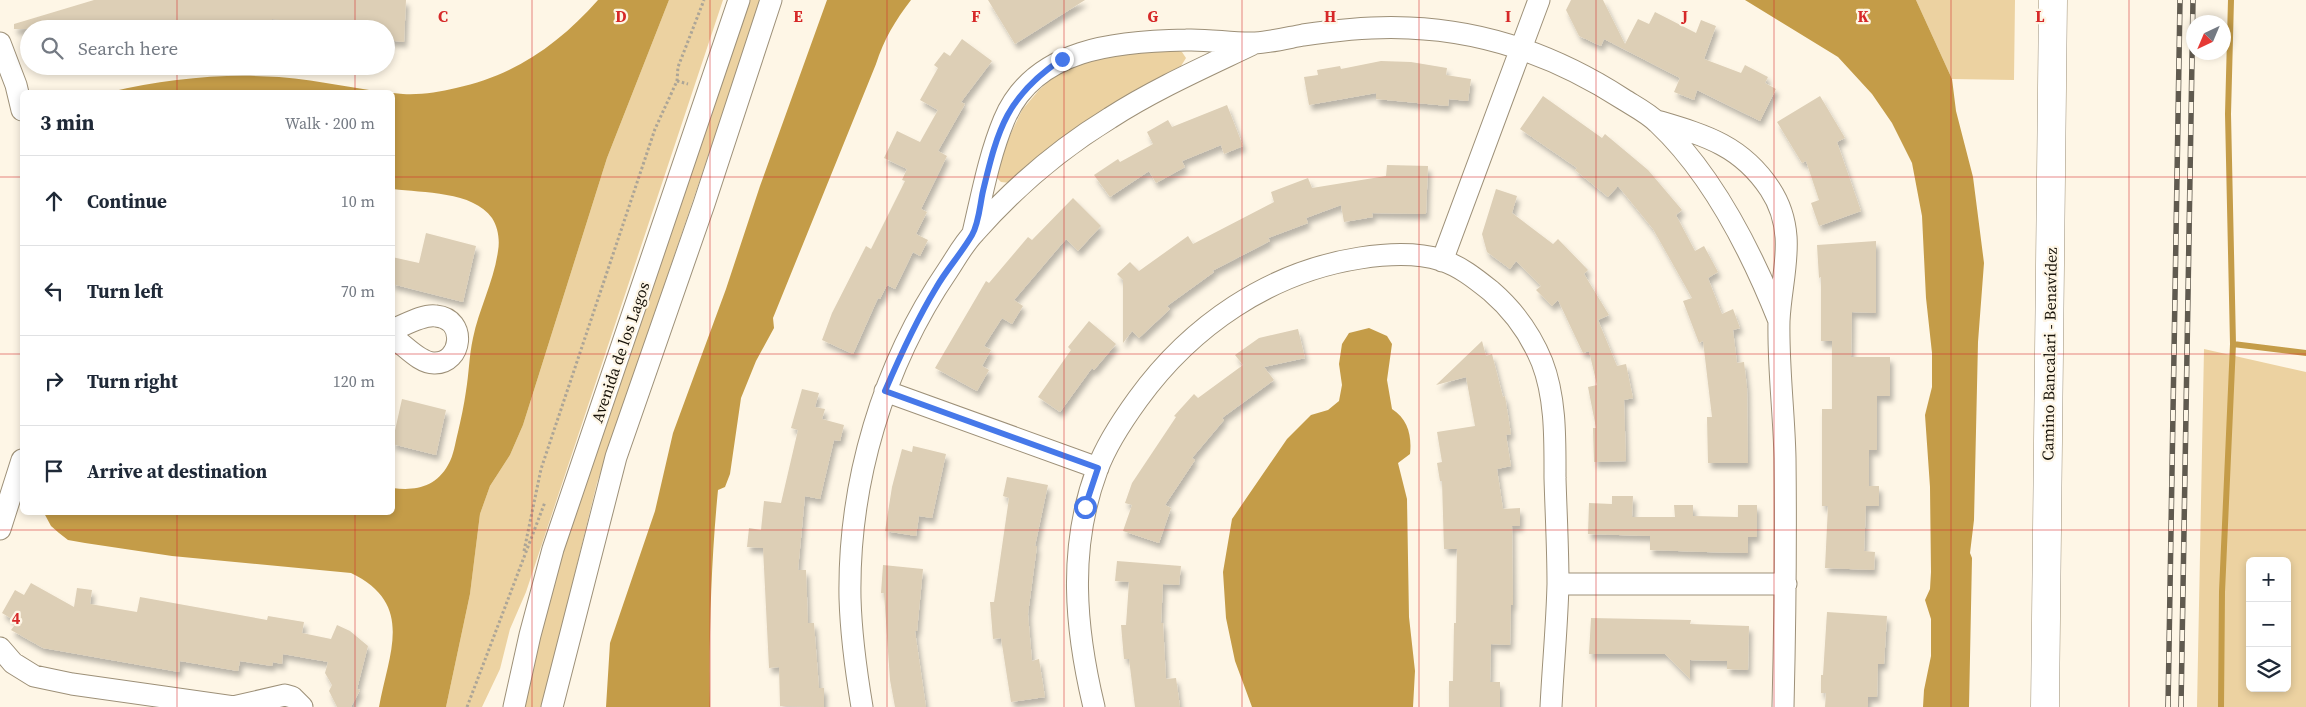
<!DOCTYPE html>
<meta charset="utf-8">
<style>
:root{--surface:#fff;--page:#f2f2f3;--text:#1f2937;--muted:#747a83;--line:#e0e1e3}
body{margin:0;font-family:"Source Serif 4",serif;background:var(--page);color:var(--text)}
.controls{position:absolute;right:15px;bottom:15px;display:grid;overflow:hidden;border-radius:8px;box-shadow:0 2px 8px #0003}
.controls button{width:45px;height:45px;display:grid;place-items:center;padding:0;border:0;border-bottom:1px solid var(--line);background:var(--surface);color:var(--text);font:25px sans-serif}
.compass{position:absolute;left:2186px;top:15px;width:45px;height:45px;border-radius:50%;background:var(--surface);box-shadow:0 2px 8px #0003;rotate:224deg}
.stop{position:absolute;width:15px;height:15px;margin:-11px;border:4px solid #4678e9;border-radius:50%;background:#fff}
.stop.end{background:#4678e9;border-color:#fff;box-shadow:0 1px 5px #0008}
.list{margin:0;padding:0;list-style:none}
h2{display:flex;justify-content:space-between;align-items:center;height:65px;margin:0;padding:0 20px;font-size:21px}
h2 small{font-size:16px;font-weight:400;color:var(--muted)}
.list li{display:grid;grid-template-columns:32px 1fr auto;gap:15px;align-items:center;box-sizing:border-box;height:90px;padding:0 20px;border-top:1px solid var(--line)}
.list b{display:block;font-size:19px;white-space:nowrap}
.list em{font-size:16px;font-style:normal;color:var(--muted)}
.icon{flex:none;width:28px;height:28px;fill:none;stroke:currentColor;stroke-width:2;stroke-linecap:round;stroke-linejoin:round}
.map{position:relative;flex:none;width:2306px;height:707px;overflow:hidden}
.search{position:absolute;background:var(--surface);box-shadow:0 2px 8px #0003;left:20px;top:20px;width:375px;height:55px;display:flex;align-items:center;gap:12px;box-sizing:border-box;padding:0 18px;border-radius:28px;color:var(--muted);font-size:19px}
.panel{position:absolute;background:var(--surface);box-shadow:0 2px 8px #0003;left:20px;top:90px;width:375px;height:425px;border-radius:8px}
.map>svg:first-child{display:block}
.green{fill:#ecd2a1;fill-rule:evenodd}
.water{fill:#c49c48}
.lines{fill:none;stroke-linecap:round;stroke-linejoin:round}
.stream{stroke:#c49c48;stroke-width:6}
.building{fill:#ddcfb6;filter:url(#shadow)}
.minor-casing{stroke:#9d9078;stroke-width:23}
.major-casing{stroke:#9d9078;stroke-width:29}
.path{stroke:#aca597;stroke-width:3;stroke-dasharray:2.5 2.5;stroke-linecap:butt}
.minor{stroke:#fff;stroke-width:21}
.major{stroke:#fff;stroke-width:28}
.rail-casing{stroke:#605a4f;stroke-width:5.5}
.rail{stroke:#fef6e6;stroke-width:4;stroke-dasharray:11;stroke-linecap:butt}
.route{stroke:#4678e9;stroke-width:6}
.grid{fill:none;stroke:#d62828;stroke-width:1;stroke-opacity:0.55}
.labels{text-anchor:middle;stroke-width:4.5;stroke-linejoin:round;paint-order:stroke}
.street-label{font-size:16px;fill:#18130a;stroke:#fef6e6}
.grid-label{font-size:16px;text-anchor:middle;font-weight:bold;fill:#d62828;stroke:#fef6e6;stroke-width:4.5;stroke-linejoin:round;paint-order:stroke}
</style>
<div class="map">
<svg width="2306" height="707" viewBox="0 0 2306 707">
<defs>
<filter id="shadow"><feDropShadow dx="3" dy="5.5" stdDeviation="2.5" flood-color="#0004"/></filter>
</defs>
<rect width="100%" height="100%" fill="#fef6e6"/>
<!-- green -->
<path class="green" d="M669,0H723L526,592L510,629L500,669L482,707H446L470,594L480,514L490,486L510,455L523,425L607,158Z
M748,0H761L597,483L542,707H523L539,638L566,541Z
M1916,0H2015L2014,80L1952,79Z
M1169,48L1182,52L1186,58L1181,66L1146,85L1011,183L1001,182L995,176L996,165L1022,110L1039,90L1057,74L1079,61Z
M2204,349L2306,372V707H2197ZM2250,561H2287V688H2250Z"/>
<!-- water -->
<path class="water" d="M598,0H669L607,158L523,425L510,455L490,486L480,514L470,594L446,707H379C389,652 415,604 351,573L172,556L85,543L68,540L59,533L51,526L44,513L392,512L393,488C415,491 436,487 448,465C454,455 455,443 458,432C461,419 464,405 466,391C469,374 469,356 473,338C479,309 494,281 498,251C500,240 498,227 492,218C473,191 423,193 393,189L392,92H110C166,79 222,73 279,77C321,80 362,91 403,94C421,95 439,92 456,88C514,76 559,44 598,0Z
M827,0H911C895,21 884,39 876,64L773,318L774,328L756,361L741,398L730,474L725,487L718,490C711,562 709,634 710,707H606L610,643L655,511L673,433L726,289L760,186Z
M1745,0H1916L1952,79L1956,111L1973,177L1984,263L1978,342L1974,520L1970,553L1972,558L1969,707H1923L1924,690L1931,656V619L1925,600L1930,589L1931,572L1930,487L1925,415L1932,387V353L1926,298L1922,216L1912,163L1892,123L1872,94L1838,57Z
M1369,328L1387,336L1392,344L1387,380L1392,409C1408,419 1412,436 1410,454L1398,463L1407,499L1409,617L1415,671L1413,707H1252L1235,661L1226,618L1223,572L1232,519L1287,439L1311,415L1328,410L1339,401L1342,385L1339,364L1342,344L1349,333Z"/>
<g class="lines">
<!-- stream -->
<path class="stream" d="M2233,344L2306,353
M2221,707L2222,592L2233,344L2228,114L2231,0"/>
</g>
<!-- building -->
<path class="building" d="M94,0H406L404,42L386,40V29H318V24L272,19L271,29L203,25V29H156L155,24L136,29H121L120,22L93,29H14V24Z
M988,0H1085L1015,44Z
M1571,0H1603L1625,44L1638,19L1649,24L1655,12L1696,33L1701,20L1716,26L1704,59L1741,73L1745,65L1768,77L1765,83L1776,89L1760,121L1697,90L1694,100L1674,92L1680,78L1604,39L1601,46L1579,36L1566,10Z
M962,39L992,61L961,102L965,104L938,151L947,156L921,209L927,212L916,234L928,240L920,256L913,252L895,289L887,285L880,299L878,298L853,354L822,340L832,313L866,246L871,249L905,181L902,180L907,169L884,158L897,131L920,142L938,110L920,100L938,68L934,65L944,52L950,56Z
M1381,61L1411,62L1447,68L1446,75L1471,79L1468,101L1449,99L1448,106L1376,99V93L1309,105L1304,77L1318,75L1317,70L1340,66L1341,69Z
M1543,96L1602,138L1605,134L1648,170L1682,210L1676,215L1695,251L1704,246L1718,272L1708,278L1722,314L1733,309L1740,328L1733,330L1737,363L1744,362L1747,387L1748,463H1708L1707,417H1712L1703,341L1699,343L1683,301L1692,298L1653,229L1618,186L1608,197L1575,170L1577,168L1520,129Z
M1820,96L1845,138L1837,142L1861,211L1819,226L1811,203L1819,200L1806,161L1802,163L1777,122Z
M1227,105L1243,146L1224,154L1221,145L1182,161L1185,167L1156,183L1149,171L1110,197L1094,175L1118,159L1120,162L1153,144L1147,132L1168,120L1172,127Z
M1387,165L1428,166L1426,214L1372,213L1373,217L1344,222L1341,205L1306,218L1308,223L1268,238L1270,241L1212,271L1214,272L1167,306L1170,309L1139,338L1132,331L1123,343V280L1117,274L1130,262L1139,271L1188,236L1193,244L1274,202L1271,192L1308,178L1312,188L1386,176Z
M1496,189L1517,196L1512,213L1553,244L1558,239L1588,270L1584,274L1609,315L1598,320L1617,366L1626,364L1633,398L1624,400L1626,461L1594,462L1593,428H1596L1588,387L1597,385L1589,351L1583,353L1558,300L1552,306L1536,290L1541,286L1516,261L1510,269L1487,252L1482,234Z
M1073,198L1101,226L1078,251L1066,239L1014,300L1023,306L1012,324L1002,318L984,346L991,350L982,366L989,370L977,391L935,368L986,281L989,283L1028,237L1032,240Z
M426,233L476,246L463,302L392,284V257L419,263Z
M1876,241V313L1852,312L1851,357H1890V396H1877V450H1869V486H1879V506H1866L1864,551L1875,552L1874,570L1825,568L1828,506H1822V409H1832V341H1821V277L1819,278L1817,245Z
M1089,321L1116,344L1094,370L1092,368L1060,412L1038,397L1071,350L1068,347Z
M1298,329L1305,358L1264,367L1274,380L1222,418L1224,420L1192,458L1195,460L1165,505L1171,508L1159,543L1123,531L1132,505L1125,503L1132,483L1176,417L1174,416L1194,394L1198,398L1243,365L1235,355L1259,338Z
M1482,341L1486,356L1492,354L1503,397L1505,396L1511,434L1506,435L1511,466L1497,469L1503,509L1520,508V526H1512L1513,605H1511L1510,645L1491,644L1490,682H1500V707H1449V681H1453L1454,623H1456L1457,549H1444L1442,481H1440L1437,463L1442,462L1437,432L1475,426L1466,377L1436,385Z
M802,389L819,393L815,407L825,409L822,419L844,425L840,441L834,440L820,499L805,496L798,570H806L808,623H814L819,688H824V707L780,706L779,667L769,668L763,548L747,547L749,528L761,530L764,501L781,503L798,430L791,428Z
M402,399L446,410L436,455L392,444Z
M913,446L946,454L932,518L919,516L916,536L885,531L892,487L902,449L912,452Z
M1007,477L1048,485L1035,546H1037L1028,614L1032,661L1039,659L1045,697L1011,702L1001,638L993,639L990,602H994L1009,498L1003,496Z
M1612,496H1633L1632,517H1675L1674,505H1693V516L1738,517V505H1757V537H1748V553L1706,552L1650,550V536L1588,534L1589,503L1612,504Z
M1117,561L1181,566L1179,585L1163,584L1161,623H1163L1166,679L1176,678L1180,707H1135L1129,659H1124L1121,625H1126L1129,582L1115,581Z
M883,565L923,569L917,631H915L926,707H895L890,680L884,593H881Z
M31,583L74,607L77,588L92,590L90,604L137,612L140,597L267,620L268,616L304,622L302,633L331,639L337,625L350,631L368,646L357,689L360,690L351,707H337L329,691L332,685L325,673L328,662L283,654L282,664L273,662L272,666L240,661L238,671L180,661L179,672L43,648L11,630L17,622L2,613L15,590L24,595Z
M1827,612L1887,616L1884,664H1878L1877,697H1868V707H1825L1826,693H1821V675H1823Z
M1591,618L1691,620L1690,624L1749,626L1748,670L1727,669V661L1690,660V679L1665,654H1589Z"/>
<g class="lines">
<defs>
<path id="minor" d="M0,43L16,85L22,110
M1657,121C1704,135 1741,145 1770,189C1799,233 1781,275 1779,321C1778,367 1784,412 1785,458C1786,541 1785,624 1783,707
M973,233C982,195 989,156 1004,120C1034,48 1118,41 1186,40C1209,39 1233,44 1255,43C1271,42 1287,38 1303,35C1337,30 1374,26 1409,28C1486,31 1558,57 1623,99C1634,106 1648,113 1658,123C1712,174 1752,253 1779,321
M1442,261L1539,0
M392,330C405,325 423,314 436,316C468,319 462,364 434,363C419,363 405,345 392,337
M885,391L1098,468
M0,529L22,460
M1558,584H1786
M0,648L13,663L34,676L72,684L234,707
M233,707L285,695L292,697L302,707
M514,707L530,635L553,549L739,0
M552,707L616,457L704,204L771,0
M862,707C856,671 851,634 850,598C848,483 883,365 948,270C956,258 964,243 975,232C1013,189 1061,148 1110,118C1155,89 1205,67 1253,44
M1094,707C1075,628 1068,548 1097,470C1106,445 1122,421 1138,399C1191,326 1269,272 1360,258C1386,254 1416,252 1441,260C1460,266 1476,279 1491,291C1513,310 1531,335 1542,362C1556,398 1555,440 1555,478C1556,513 1558,549 1558,584C1557,625 1553,666 1551,707"/>
<path id="major" d="M2045,707L2053,0"/>
</defs>
<!-- minor casing -->
<use href="#minor" class="minor-casing"/>
<!-- major casing -->
<use href="#major" class="major-casing"/>
<!-- path -->
<path class="path" d="M677,81L688,84
M524,551L541,469L655,129L677,81L678,67L704,0
M467,707L545,502"/>
<!-- minor -->
<use href="#minor" class="minor"/>
<!-- major -->
<use href="#major" class="major"/>
<defs>
<path id="rail" d="M2168,707L2180,0
M2181,707L2193,0"/>
</defs>
<!-- rail casing -->
<use href="#rail" class="rail-casing"/>
<!-- rail -->
<use href="#rail" class="rail"/>
</g>
<g class="lines">
<!-- route -->
<path class="route" d="M1062,59C1007,96 998,128 983,191C980,204 979,223 972,235C961,254 946,270 936,288C916,321 900,356 885,391L1098,468L1085,507"/>
</g>
<!-- grid -->
<path class="grid" d="M177,0V29M355,0V29M532,0V707M710,0V707M887,0V707M1064,0V707M1242,0V707M1419,0V707M1596,0V707M1774,0V707M1951,0V707M2129,0V707M177,66V92M355,66V92M0,177H22M392,177H2306M0,354H22M392,354H2306M177,512V707M355,512V707M0,530H2306"/>
<g class="labels">
<!-- street labels -->
<g class="street-label">
<text transform="translate(620 352) rotate(-71)" y="6">Avenida de los Lagos</text>
<text transform="translate(2049 354) rotate(-89)" y="6">Camino Bancalari - Benavídez</text>
</g>
</g>
<g class="grid-label">
<text x="443" y="22">C</text>
<text x="621" y="22">D</text>
<text x="798" y="22">E</text>
<text x="976" y="22">F</text>
<text x="1153" y="22">G</text>
<text x="1330" y="22">H</text>
<text x="1508" y="22">I</text>
<text x="1685" y="22">J</text>
<text x="1863" y="22">K</text>
<text x="2040" y="22">L</text>
<text x="16" y="624">4</text>
</g>
</svg>
<div class="controls">
<button>+</button>
<button>−</button>
<button><svg class="icon" aria-label="layers" viewBox="0 0 24 24"><path d="M12 4l9 5-9 5-9-5zM3 14l9 5 9-5"/></svg></button>
</div>
<svg class="compass" viewBox="-18 -18 36 36"><path d="M0-13l5 13h-10z" fill="#e53935"/><path d="M0 13l5-13h-10z" fill="#747a83"/></svg>
<div class="stop" style="left:1085px;top:507px"></div>
<div class="stop end" style="left:1062px;top:59px"></div>
<div class="search"><svg class="icon" aria-label="search" viewBox="0 0 24 24"><circle cx="10" cy="10" r="6"/><path d="M15 15l6 6"/></svg>Search here</div>
<section class="panel">
<h2>3 min<small>Walk · 200 m</small></h2>
<ul class="list">
<li><svg class="icon" aria-label="ahead" viewBox="0 0 24 24"><path d="M12 20V5M6 11l6-6 6 6"/></svg><div><b>Continue</b></div><em>10 m</em></li>
<li><svg class="icon" aria-label="left" viewBox="0 0 24 24"><path d="M17 20v-9H6M10 6l-5 5 5 5"/></svg><div><b>Turn left</b></div><em>70 m</em></li>
<li><svg class="icon" aria-label="right" viewBox="0 0 24 24"><path d="M7 20v-9h11M14 6l5 5-5 5"/></svg><div><b>Turn right</b></div><em>120 m</em></li>
<li><svg class="icon" aria-label="arrive" viewBox="0 0 24 24"><path d="M6 21V4h12l-3 4 3 4H6"/></svg><div><b>Arrive at destination</b></div></li>
</ul>
</section>
</div>
